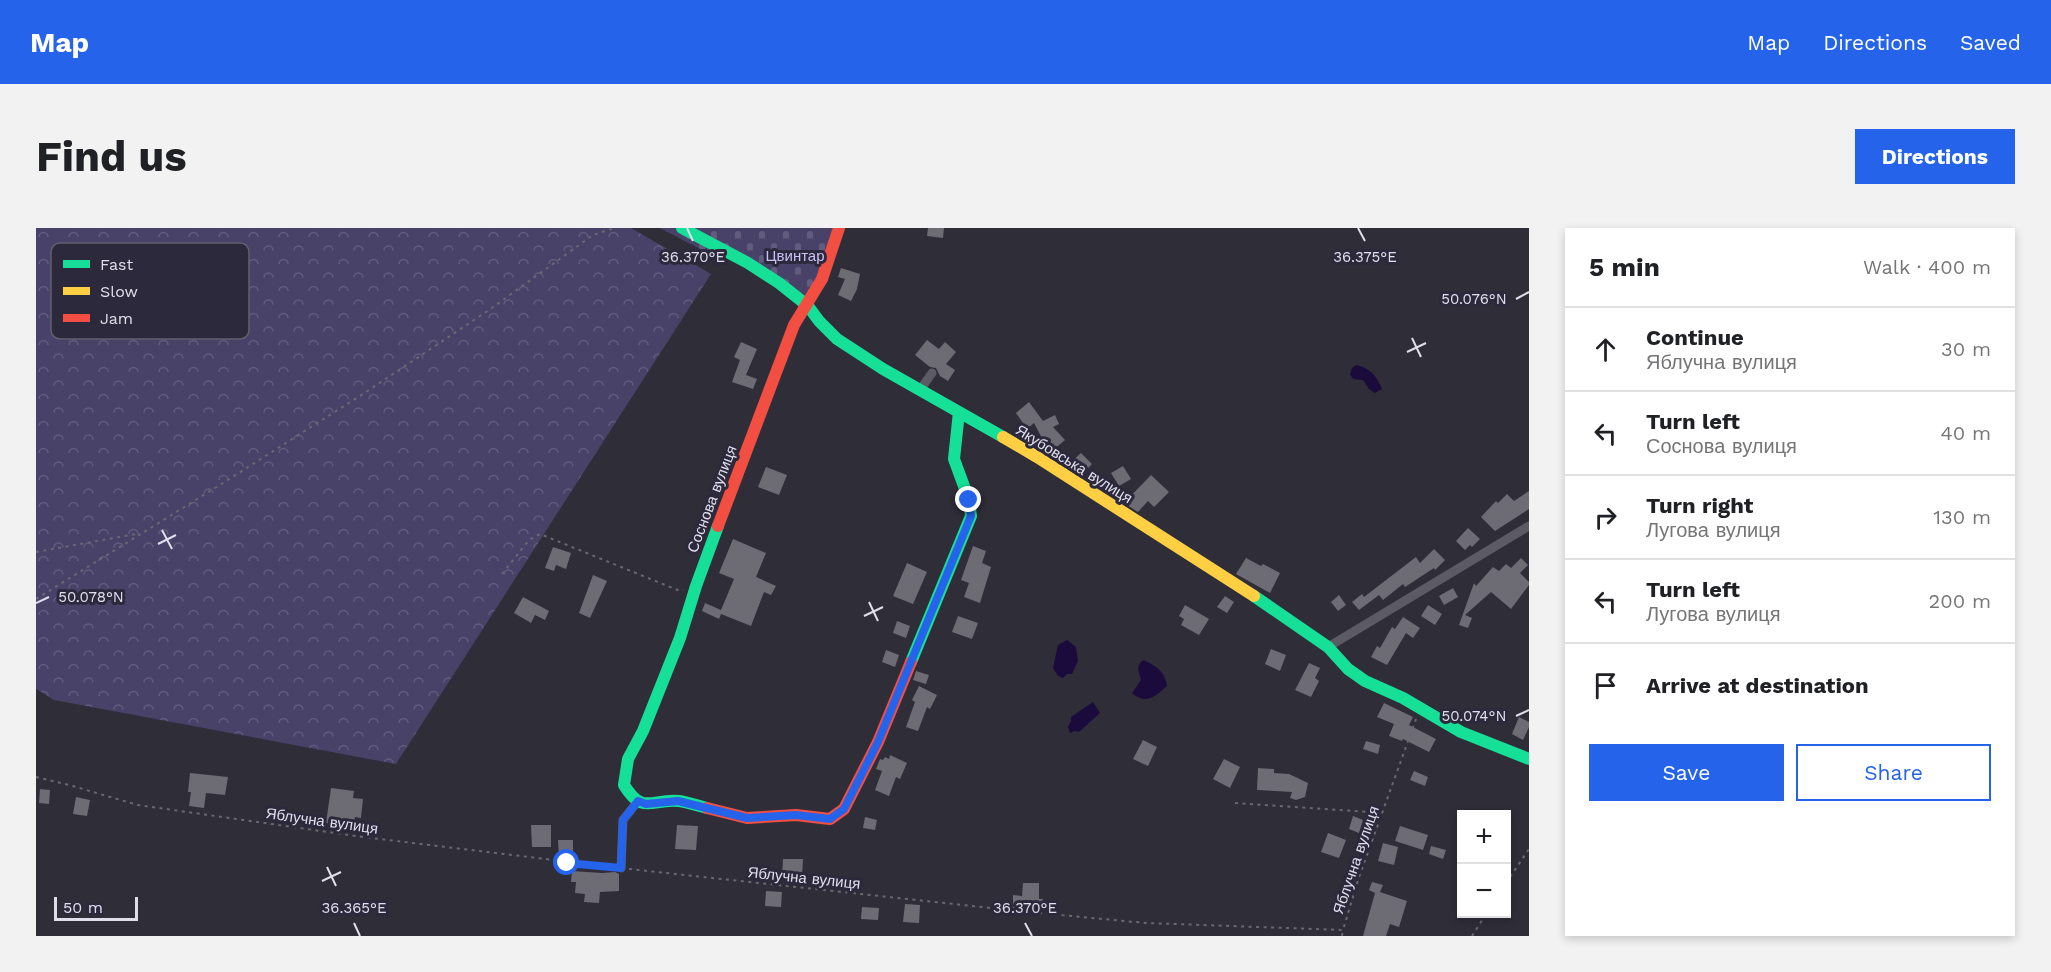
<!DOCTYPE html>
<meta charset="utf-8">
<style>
:root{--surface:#fff;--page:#f2f2f2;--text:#202124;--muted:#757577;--line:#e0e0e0;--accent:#2563eb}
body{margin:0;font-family:"Work Sans",sans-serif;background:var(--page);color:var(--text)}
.controls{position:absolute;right:18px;bottom:18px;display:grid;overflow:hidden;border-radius:0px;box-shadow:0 3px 9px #0003}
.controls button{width:54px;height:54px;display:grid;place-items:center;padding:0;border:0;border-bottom:2px solid var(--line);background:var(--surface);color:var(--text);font:30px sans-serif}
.scale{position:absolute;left:18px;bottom:15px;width:84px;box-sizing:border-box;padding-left:6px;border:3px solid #e0deea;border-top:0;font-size:16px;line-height:21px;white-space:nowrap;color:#e0deea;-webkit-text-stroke:4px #2c293c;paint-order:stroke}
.stop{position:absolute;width:18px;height:18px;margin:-14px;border:4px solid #2563eb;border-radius:50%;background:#fff}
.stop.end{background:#2563eb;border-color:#fff;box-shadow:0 2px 6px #0008}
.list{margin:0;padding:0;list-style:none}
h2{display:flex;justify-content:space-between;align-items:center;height:78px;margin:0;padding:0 24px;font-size:26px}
h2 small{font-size:20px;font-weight:400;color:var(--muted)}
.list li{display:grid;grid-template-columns:39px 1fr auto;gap:18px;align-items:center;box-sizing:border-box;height:84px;padding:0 24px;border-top:2px solid var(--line)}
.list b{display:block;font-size:22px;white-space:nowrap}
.list p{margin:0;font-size:20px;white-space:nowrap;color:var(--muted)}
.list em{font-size:20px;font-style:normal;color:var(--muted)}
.actions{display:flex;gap:12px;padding:18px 24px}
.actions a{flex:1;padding:14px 0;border:2px solid var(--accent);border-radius:0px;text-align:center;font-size:21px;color:var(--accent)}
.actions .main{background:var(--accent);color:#fff}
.icon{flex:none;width:33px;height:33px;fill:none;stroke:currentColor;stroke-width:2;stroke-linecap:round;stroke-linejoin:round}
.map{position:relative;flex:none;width:1493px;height:708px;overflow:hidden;border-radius:0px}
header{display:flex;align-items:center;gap:36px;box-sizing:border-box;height:84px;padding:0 30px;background:var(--accent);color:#fff}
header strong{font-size:28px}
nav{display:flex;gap:33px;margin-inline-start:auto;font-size:21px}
.intro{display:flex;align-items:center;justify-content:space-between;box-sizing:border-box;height:144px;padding:0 36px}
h1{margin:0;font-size:42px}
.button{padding:15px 27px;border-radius:0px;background:var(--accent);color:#fff;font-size:21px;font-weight:700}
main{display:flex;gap:36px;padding:0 36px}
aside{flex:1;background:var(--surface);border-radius:0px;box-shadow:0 3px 9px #0003}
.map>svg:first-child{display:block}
.forest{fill:url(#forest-crowns)}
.cemetery{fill:url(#cemetery-stones)}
.water{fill:#1b0a3c}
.building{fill:#6d6b74}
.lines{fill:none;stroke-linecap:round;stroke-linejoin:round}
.path{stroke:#6a6872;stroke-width:2;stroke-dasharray:3 4.5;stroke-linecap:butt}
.street{stroke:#5c5b64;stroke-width:9}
.fast{stroke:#16e098;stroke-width:12}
.slow{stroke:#ffcf43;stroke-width:12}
.jam{stroke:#f24e42;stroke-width:12}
.route{stroke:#2563eb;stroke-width:8}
.ticks{fill:none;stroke:#e0deea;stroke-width:2}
.labels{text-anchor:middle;stroke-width:6;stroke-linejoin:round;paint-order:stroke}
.park-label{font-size:15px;fill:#cac2f8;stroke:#2c293c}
.street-label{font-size:15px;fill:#e0deea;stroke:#2c293c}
.key{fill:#2c293c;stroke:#625f70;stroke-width:1.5}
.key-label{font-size:16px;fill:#e0deea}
.ticks-label{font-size:15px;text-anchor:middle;fill:#e0deea;stroke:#2c293c;stroke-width:6;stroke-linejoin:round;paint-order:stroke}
</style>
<header>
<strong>Map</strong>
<nav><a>Map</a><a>Directions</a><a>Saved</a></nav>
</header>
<div class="intro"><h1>Find us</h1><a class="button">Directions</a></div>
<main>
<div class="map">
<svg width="1493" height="708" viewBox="0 0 1493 708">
<defs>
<pattern id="forest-crowns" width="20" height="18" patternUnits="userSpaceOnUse" patternTransform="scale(1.5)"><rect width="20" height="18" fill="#484168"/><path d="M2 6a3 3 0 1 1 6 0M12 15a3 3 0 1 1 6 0" fill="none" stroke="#625c7e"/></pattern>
<pattern id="cemetery-stones" width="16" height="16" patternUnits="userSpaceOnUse" patternTransform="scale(1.5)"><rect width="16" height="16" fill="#484168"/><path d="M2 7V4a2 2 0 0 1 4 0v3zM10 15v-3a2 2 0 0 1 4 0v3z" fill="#625c7e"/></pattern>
</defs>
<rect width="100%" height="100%" fill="#2f2d38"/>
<!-- forest -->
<path class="forest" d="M0,0H595L675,46L360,536L18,472L0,461Z"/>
<!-- cemetery -->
<path class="cemetery" d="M624,0H798L793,20L772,70L696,20L687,33Z"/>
<!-- water -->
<path class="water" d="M1320,137C1334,140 1341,148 1346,161L1339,165L1333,161L1327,152L1317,151L1314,146L1316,140Z
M1031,412L1040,419L1042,433L1036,446H1031L1027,450L1022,448L1017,440L1022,417Z
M1107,432C1120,438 1129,443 1131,458C1119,469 1109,477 1096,465L1105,452C1103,443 1099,439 1107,432Z
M1057,474L1064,485L1043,504L1039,503L1034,505L1032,499L1035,493V489Z"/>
<!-- building -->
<path class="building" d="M892,0H908L907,10L891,8Z
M805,40L824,46L821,61L815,73L802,67L809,51L802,49Z
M891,112L903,121L909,114L920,124L910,136L919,142L912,153L904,148L900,140L894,139L879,127Z
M705,114L721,121L710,147L721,151L717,161L696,154L704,132L698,129Z
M993,174L1007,193L1019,187L1023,196L1017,199L1029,212L1016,223L1007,212L998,195L991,201L980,185Z
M1045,225L1056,236L1046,246L1034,235Z
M1087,238L1095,251L1083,258L1075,245Z
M730,239L751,247L743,267L722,259Z
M1115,247L1133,264L1118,279L1112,273L1102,284L1088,275Z
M1493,263V281L1459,303L1445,289L1460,273L1462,275L1471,266L1478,273Z
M1432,300L1444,311L1436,319L1434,317L1429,322L1420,313Z
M697,311L730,325L720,349L740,358L735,367L728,364L715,398L685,386L683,391L666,383L669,375L685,382L698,351L683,345Z
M937,318L950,323L946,335L955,339L944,375L928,369L933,355L925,352Z
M517,319L535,325L530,341L520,337L518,343L509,340Z
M1398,321L1409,332L1399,342L1398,340L1369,359L1367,356L1347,372L1343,367L1323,382L1316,374L1326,366L1328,369L1380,329L1384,335Z
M1210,330L1225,338L1227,336L1244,345L1234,365L1200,346Z
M1485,330L1492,337L1484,345L1493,354V357L1475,381L1455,364L1429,387L1436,390L1432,400L1423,397L1438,355L1440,358L1457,339L1463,343L1470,336L1475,340Z
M871,335L891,344L877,376L857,368Z
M557,347L571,353L554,390L543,385Z
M1417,360L1422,369L1408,377L1403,368Z
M1303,367L1310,377L1302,383L1295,374Z
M1189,368L1198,374L1191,385L1181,379Z
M487,369L513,383L509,392L499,387L495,395L478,385Z
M1149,377L1173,391L1163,407L1145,397L1148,391L1143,388Z
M1392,377L1406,386L1399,397L1385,388Z
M922,388L942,395L936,411L916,404Z
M1367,389L1384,400L1377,410L1370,405L1351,437L1335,429L1341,418L1344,420L1356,399L1359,401Z
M861,393L874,398L870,410L857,405Z
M1235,421L1250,427L1244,443L1229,436Z
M850,422L863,427L859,439L846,434Z
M1273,435L1284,440L1279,450L1283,453L1275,469L1259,462Z
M880,443L893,447L890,456L877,452Z
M883,458L901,467L894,481L891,479L882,503L870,499L879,474L876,472Z
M1348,475L1377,489L1373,497L1400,511L1393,524L1367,511L1366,513L1353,508L1358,496L1341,489Z
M1483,489L1493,494V499L1487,512L1476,506Z
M1107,512L1121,519L1112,538L1097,531Z
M1330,513L1344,517L1342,526L1327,521Z
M854,527L871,535L864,551L860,549L853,568L839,562L846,543L840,541L844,531L847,532L849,529L853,531Z
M1188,531L1204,539L1194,560L1177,551Z
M1222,540L1238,541V545L1253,546L1272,555L1269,569L1260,572L1254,570L1256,564L1221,562Z
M1378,543L1392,549L1389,558L1374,552Z
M154,545L192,549L189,567L170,565L168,580L153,578L155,564H152Z
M295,560L318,563L317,570L327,571L325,590L319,589L317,598L290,595Z
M4,561L14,562L13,576L3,575Z
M40,569L54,572L51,588L37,586Z
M1317,588L1327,592L1323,605L1313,601Z
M829,589L841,592L839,602L827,600Z
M495,597H515V619H496Z
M641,597L662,598L660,622L639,621Z
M1364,598L1392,607L1387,622L1359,613Z
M1292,605L1310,612L1303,630L1285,624Z
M522,612H537V630H523Z
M1347,615L1362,619L1358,637L1342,633Z
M1395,618L1410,622L1407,631L1393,626Z
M747,631H767L766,650L746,649Z
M536,643L566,645L579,644L583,646V663L564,664L563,675L548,674L549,666L539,665L540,654H535Z
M1336,654L1347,657L1344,664L1371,673L1363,699L1354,696L1350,708H1327L1339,665L1333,662Z
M987,655H1003V671H1007V682L977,681V667L986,668Z
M730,663L746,664L745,679L729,678Z
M869,676L884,677L883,695L867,694Z
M826,679L843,680L842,692L825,691Z"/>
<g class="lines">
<!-- path -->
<path class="path" d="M0,324L100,306
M466,346L493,312L504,306L644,363L647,362
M0,371L187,255L330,164L453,82L557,7L578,0
M0,549L33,557L102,577L327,609L576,639
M1199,575L1347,585
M593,641L992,684L1110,695L1307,702L1322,652L1380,491
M1470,655L1493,621
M1306,708L1307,702
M1436,708L1450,686"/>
<!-- street -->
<path class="street" d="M884,162L896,145
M1292,419L1493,298
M585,640L587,592L602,573"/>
<!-- fast -->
<path class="fast" d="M646,0L712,35L743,55L772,78L783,93L801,111L847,141L967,209
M1218,368L1292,419L1312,441L1329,453L1367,470L1425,504L1493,531
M875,434L935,288L933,272L918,231L923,184
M671,580C662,578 652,574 643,573C616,570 607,588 588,557L592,531L607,503L644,410L660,358L682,298"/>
<!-- slow -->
<path class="slow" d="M967,209L1001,229L1218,368"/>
<!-- jam -->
<path class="jam" d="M682,298L758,97L786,51L803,0
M671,580L711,590L760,587L794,591L808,581L842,514L875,434"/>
</g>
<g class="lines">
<!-- route -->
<path class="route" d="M531,635L585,640L587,592L602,573L610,576L642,573L711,590L760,587L794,591L808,581L842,514L935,288L933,272"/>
</g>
<!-- ticks -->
<path class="ticks" d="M651,0L657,13M1322,0L1329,13M1480,71L1493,64M1376,110L1385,129M1371,124L1390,115M126,302L136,321M122,316L140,307M833,374L842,393M0,375L13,369M828,388L847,379M1480,488L1493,482M291,639L300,658M286,653L305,644M318,695L324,708M989,695L996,708"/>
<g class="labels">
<!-- park labels -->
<g class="park-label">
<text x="759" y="33">Цвинтар</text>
</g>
<!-- street labels -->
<g class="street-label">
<text transform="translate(1038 236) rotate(32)" y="5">Якубовська вулиця</text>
<text transform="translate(676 271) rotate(-69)" y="5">Соснова вулиця</text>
<text transform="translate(286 593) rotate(8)" y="5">Яблучна вулиця</text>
<text transform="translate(1320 632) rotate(-71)" y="5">Яблучна вулиця</text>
<text transform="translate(768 650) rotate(6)" y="5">Яблучна вулиця</text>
</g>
</g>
<!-- legend -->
<rect x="15" y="15" width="198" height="96" rx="9" class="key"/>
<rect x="27" y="32" width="27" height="8" fill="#16e098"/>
<rect x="27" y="59" width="27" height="8" fill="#ffcf43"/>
<rect x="27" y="86" width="27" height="8" fill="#f24e42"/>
<g class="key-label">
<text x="64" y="42">Fast</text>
<text x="64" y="69">Slow</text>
<text x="64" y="96">Jam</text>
</g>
<g class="ticks-label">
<text x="657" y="34">36.370°E</text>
<text x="1329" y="34">36.375°E</text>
<text x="1438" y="76">50.076°N</text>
<text x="55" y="374">50.078°N</text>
<text x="1438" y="493">50.074°N</text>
<text x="318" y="685">36.365°E</text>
<text x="989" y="685">36.370°E</text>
</g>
</svg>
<div class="controls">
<button>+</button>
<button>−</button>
</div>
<div class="scale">50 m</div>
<div class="stop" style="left:531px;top:635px"></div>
<div class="stop end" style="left:933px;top:272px"></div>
</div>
<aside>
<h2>5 min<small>Walk · 400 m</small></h2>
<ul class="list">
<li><svg class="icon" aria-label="ahead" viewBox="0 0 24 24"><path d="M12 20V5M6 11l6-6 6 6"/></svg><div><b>Continue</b><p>Яблучна вулиця</p></div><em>30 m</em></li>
<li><svg class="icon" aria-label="left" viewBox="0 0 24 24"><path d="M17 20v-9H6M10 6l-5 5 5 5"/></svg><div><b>Turn left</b><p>Соснова вулиця</p></div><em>40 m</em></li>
<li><svg class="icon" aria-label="right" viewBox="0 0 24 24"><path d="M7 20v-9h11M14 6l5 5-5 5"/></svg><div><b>Turn right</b><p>Лугова вулиця</p></div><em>130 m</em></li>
<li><svg class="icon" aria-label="left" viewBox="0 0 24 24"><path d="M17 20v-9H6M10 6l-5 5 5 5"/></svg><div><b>Turn left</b><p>Лугова вулиця</p></div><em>200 m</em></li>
<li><svg class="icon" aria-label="arrive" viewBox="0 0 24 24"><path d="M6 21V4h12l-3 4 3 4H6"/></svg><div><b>Arrive at destination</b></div></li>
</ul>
<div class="actions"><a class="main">Save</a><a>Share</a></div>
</aside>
</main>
